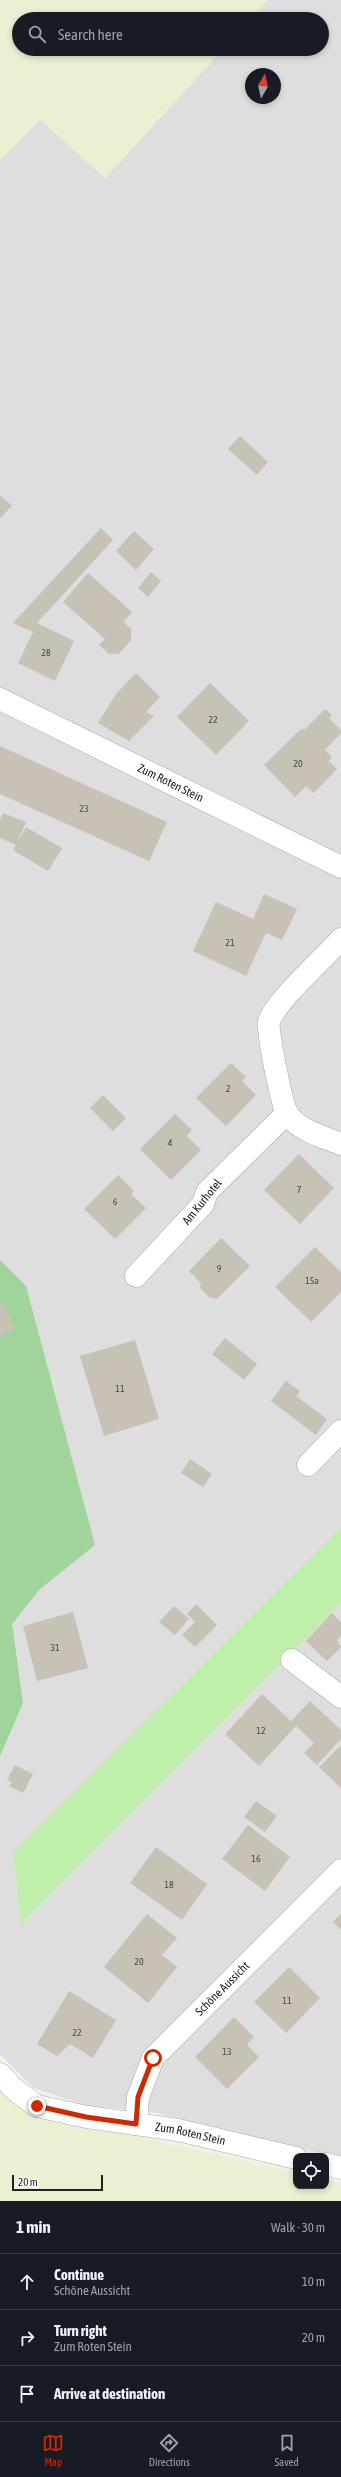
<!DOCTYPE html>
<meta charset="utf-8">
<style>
:root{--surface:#171b24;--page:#242831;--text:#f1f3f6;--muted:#9ea1a6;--line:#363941;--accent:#d22800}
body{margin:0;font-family:"Asap Condensed",sans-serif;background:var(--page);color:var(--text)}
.controls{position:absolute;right:12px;bottom:12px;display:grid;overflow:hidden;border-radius:8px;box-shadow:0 2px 6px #0003}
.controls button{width:36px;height:36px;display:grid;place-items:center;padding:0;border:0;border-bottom:1px solid var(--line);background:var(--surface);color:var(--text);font:20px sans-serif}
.compass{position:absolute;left:245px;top:68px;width:36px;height:36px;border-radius:50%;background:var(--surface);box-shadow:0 2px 6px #0003;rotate:9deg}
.scale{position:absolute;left:12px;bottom:10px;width:91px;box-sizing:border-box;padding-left:4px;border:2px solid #212121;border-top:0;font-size:11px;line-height:14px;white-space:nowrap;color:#212121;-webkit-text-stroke:3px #fff;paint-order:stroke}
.stop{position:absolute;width:12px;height:12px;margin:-9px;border:3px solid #d22800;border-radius:50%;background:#fff}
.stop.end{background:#d22800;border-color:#fff;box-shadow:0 1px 4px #0008}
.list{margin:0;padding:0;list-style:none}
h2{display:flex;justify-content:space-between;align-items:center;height:52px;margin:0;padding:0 16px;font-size:17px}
h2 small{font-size:13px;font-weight:400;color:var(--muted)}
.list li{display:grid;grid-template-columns:26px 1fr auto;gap:12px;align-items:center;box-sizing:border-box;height:56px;padding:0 16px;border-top:1px solid var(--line)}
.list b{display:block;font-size:15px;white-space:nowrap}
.list p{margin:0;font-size:13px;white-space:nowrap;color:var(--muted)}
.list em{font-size:13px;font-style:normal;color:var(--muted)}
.icon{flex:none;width:22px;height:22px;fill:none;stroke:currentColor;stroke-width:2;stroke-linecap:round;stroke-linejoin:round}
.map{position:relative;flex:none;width:341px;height:2201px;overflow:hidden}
.search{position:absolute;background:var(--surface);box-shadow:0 2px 6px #0003;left:12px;right:12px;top:12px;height:44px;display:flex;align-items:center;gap:10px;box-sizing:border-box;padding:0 14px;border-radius:22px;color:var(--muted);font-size:15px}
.sheet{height:220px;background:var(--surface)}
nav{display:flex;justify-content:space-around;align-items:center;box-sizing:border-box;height:56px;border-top:1px solid var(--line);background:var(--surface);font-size:11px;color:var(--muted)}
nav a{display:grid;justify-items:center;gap:2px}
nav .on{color:var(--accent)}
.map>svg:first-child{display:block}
.residential{fill:#dfdede;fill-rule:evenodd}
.farmland{fill:#e9f1d2}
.grass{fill:#bfefab}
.forest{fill:#a0d49a}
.building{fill:#c7c1b6}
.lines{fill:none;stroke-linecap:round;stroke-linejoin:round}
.minor-casing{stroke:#a8a8a8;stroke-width:23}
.minor{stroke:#fff;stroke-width:22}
.route{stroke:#d22800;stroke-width:5}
.labels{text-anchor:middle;stroke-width:4;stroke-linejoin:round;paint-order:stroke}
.number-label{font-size:10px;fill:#4a4946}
.street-label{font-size:12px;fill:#212121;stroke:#fff}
</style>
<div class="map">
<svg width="341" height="2201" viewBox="0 0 341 2201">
<rect width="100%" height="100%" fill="#f2f0e7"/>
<!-- residential -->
<path class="residential" d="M268,0H341V2157L248,2138L158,2113L84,2105L34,2088L0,2054V160L40,119L105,178L223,49H322V19H251ZM251,74H275V98H251Z"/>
<!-- farmland -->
<path class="farmland" d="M0,0H268L251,19H19V49H223L105,178L40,119L0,160Z
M0,2093L37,2119L135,2136L296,2173V2186H326V2180L341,2184V2201H0Z"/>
<!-- grass -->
<path class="grass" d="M341,1528V1603L21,1924L13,1852Z"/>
<!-- forest -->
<path class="forest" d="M0,1260L26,1286L95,1545L40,1589L12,1624L23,1703L0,1756Z"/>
<!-- building -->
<path class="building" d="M240,436L268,462L257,475L228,449Z
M0,495L12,506L0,518Z
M101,528L113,540L37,623L74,641L55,681L18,663L33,632L13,623Z
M134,531L154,549L136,570L116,551Z
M151,572L161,581L148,597L138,588Z
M88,573L132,612L124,622L131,629V640L119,654H109L99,645L105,639L63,602Z
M136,673L160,697L146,712L154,716L129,741L98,723L116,694Z
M210,683L249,721L216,755L177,717Z
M325,709L332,715L329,718L341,730V733L325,750L332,757L329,761L337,769L314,793L306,786L295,797L264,765L302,728L304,730Z
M0,746L167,822L149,861L0,794Z
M3,813L26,822L16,845L0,838V820Z
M26,827L62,848L48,871L13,850Z
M264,894L297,909L282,940L266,933L246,976L193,951L216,902L253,919Z
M231,1063L246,1077L242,1081L256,1095L226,1126L196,1098Z
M103,1095L126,1118L113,1131L90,1108Z
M175,1114L192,1130L187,1136L201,1150L171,1180L140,1149Z
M299,1154L334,1188L300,1224L264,1190Z
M118,1175L134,1191L131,1194L146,1208L115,1239L84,1209Z
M221,1238L250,1266L217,1299L209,1297L200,1288L201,1283L189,1271Z
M315,1247L341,1272V1292L311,1322L275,1287Z
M3,1302L15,1329L0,1336V1303Z
M225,1338L257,1364L244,1380L212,1354Z
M135,1340L159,1419L104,1436L80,1356Z
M286,1381L300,1391L296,1396L327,1419L316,1435L271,1401Z
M190,1459L212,1474L203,1487L181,1473Z
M196,1604L217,1625L195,1647L182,1635L195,1622L187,1614Z
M174,1606L189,1619L175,1635L159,1622Z
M73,1612L88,1668L37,1681L23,1626Z
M332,1613L341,1622V1636L337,1640L341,1647L327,1661L306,1641Z
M262,1694L291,1721L310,1701L341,1730V1739L317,1765L304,1753L314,1743L296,1726L259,1766L225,1734Z
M341,1745V1788L319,1767Z
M15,1765L33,1774L23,1793L9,1786L12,1782L7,1780Z
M256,1801L277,1816L265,1832L244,1817Z
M248,1825L290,1857L265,1891L222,1859Z
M156,1847L207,1884L182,1920L130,1883Z
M147,1914L177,1938L162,1955L177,1967L148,2003L104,1967Z
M341,1914V1930L333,1922Z
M289,1967L320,1998L286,2033L254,2002Z
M69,1991L116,2020L93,2058L70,2044L57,2056L37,2044Z
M234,2017L254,2037L247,2045L259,2057L227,2089L195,2057Z"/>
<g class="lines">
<defs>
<g id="minor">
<path id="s1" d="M0,699L341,867"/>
<path d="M341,939C323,959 278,999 269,1021C266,1027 282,1105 287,1113C297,1130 324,1137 341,1144"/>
<path d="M136,1276L203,1204L207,1192L287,1113"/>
<path d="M308,1465L341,1431"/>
<path d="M292,1660L341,1697"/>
<path id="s2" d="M0,2074L15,2090L37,2106L87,2117L178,2130L296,2158"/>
<path id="s3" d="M136,2124L138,2097L153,2058L341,1870"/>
<path d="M326,2164L341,2168"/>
</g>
</defs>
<!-- minor casing -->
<use href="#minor" class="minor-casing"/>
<!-- minor -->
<use href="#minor" class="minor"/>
</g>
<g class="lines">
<!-- route -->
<path class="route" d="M37,2106L86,2117L136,2124L138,2097L153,2058"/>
</g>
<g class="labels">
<!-- number labels -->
<g class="number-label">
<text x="46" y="656">28</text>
<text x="213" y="723">22</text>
<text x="298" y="767">20</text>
<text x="84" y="812">23</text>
<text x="230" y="946">21</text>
<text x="228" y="1092">2</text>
<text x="170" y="1146">4</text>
<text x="299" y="1193">7</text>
<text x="115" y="1205">6</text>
<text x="219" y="1272">9</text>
<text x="312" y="1284">15a</text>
<text x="120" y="1392">11</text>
<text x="55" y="1651">31</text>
<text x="261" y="1734">12</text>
<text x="256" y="1862">16</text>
<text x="169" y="1888">18</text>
<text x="139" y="1965">20</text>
<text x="287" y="2004">11</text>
<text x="77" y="2036">22</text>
<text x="227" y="2055">13</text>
</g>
<!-- street labels -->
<g class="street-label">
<text dy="4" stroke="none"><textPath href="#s1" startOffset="190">Zum Roten Stein</textPath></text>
<text transform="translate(202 1202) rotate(-51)" y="4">Am Kurhotel</text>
<text dy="4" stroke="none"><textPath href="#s3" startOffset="167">Schöne Aussicht</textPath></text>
<text dy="4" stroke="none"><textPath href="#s2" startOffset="205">Zum Roten Stein</textPath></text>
</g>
</g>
</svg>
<div class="controls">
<button><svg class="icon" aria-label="locate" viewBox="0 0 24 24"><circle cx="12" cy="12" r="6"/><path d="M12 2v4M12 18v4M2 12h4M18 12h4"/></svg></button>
</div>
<svg class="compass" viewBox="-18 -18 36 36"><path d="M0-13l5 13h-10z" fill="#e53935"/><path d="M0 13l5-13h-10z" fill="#9ea1a6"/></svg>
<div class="scale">20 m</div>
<div class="stop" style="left:153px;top:2058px"></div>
<div class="stop end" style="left:37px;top:2106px"></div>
<div class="search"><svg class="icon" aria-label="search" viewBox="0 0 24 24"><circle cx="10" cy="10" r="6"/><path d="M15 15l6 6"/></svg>Search here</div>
</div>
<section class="sheet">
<h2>1 min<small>Walk · 30 m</small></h2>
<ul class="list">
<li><svg class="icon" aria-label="ahead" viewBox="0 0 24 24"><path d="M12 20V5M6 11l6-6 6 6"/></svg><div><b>Continue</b><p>Schöne Aussicht</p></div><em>10 m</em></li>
<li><svg class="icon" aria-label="right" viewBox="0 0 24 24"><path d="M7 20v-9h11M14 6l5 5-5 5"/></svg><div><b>Turn right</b><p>Zum Roten Stein</p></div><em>20 m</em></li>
<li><svg class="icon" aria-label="arrive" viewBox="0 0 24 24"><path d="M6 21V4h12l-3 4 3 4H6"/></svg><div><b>Arrive at destination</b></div></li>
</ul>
</section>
<nav>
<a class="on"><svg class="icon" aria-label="map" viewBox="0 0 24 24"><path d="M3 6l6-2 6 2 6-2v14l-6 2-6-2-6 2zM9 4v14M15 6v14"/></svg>Map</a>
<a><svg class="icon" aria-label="directions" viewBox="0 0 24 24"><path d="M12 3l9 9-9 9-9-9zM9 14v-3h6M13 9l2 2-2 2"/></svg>Directions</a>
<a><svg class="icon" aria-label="saved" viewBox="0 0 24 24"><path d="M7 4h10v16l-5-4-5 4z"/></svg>Saved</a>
</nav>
